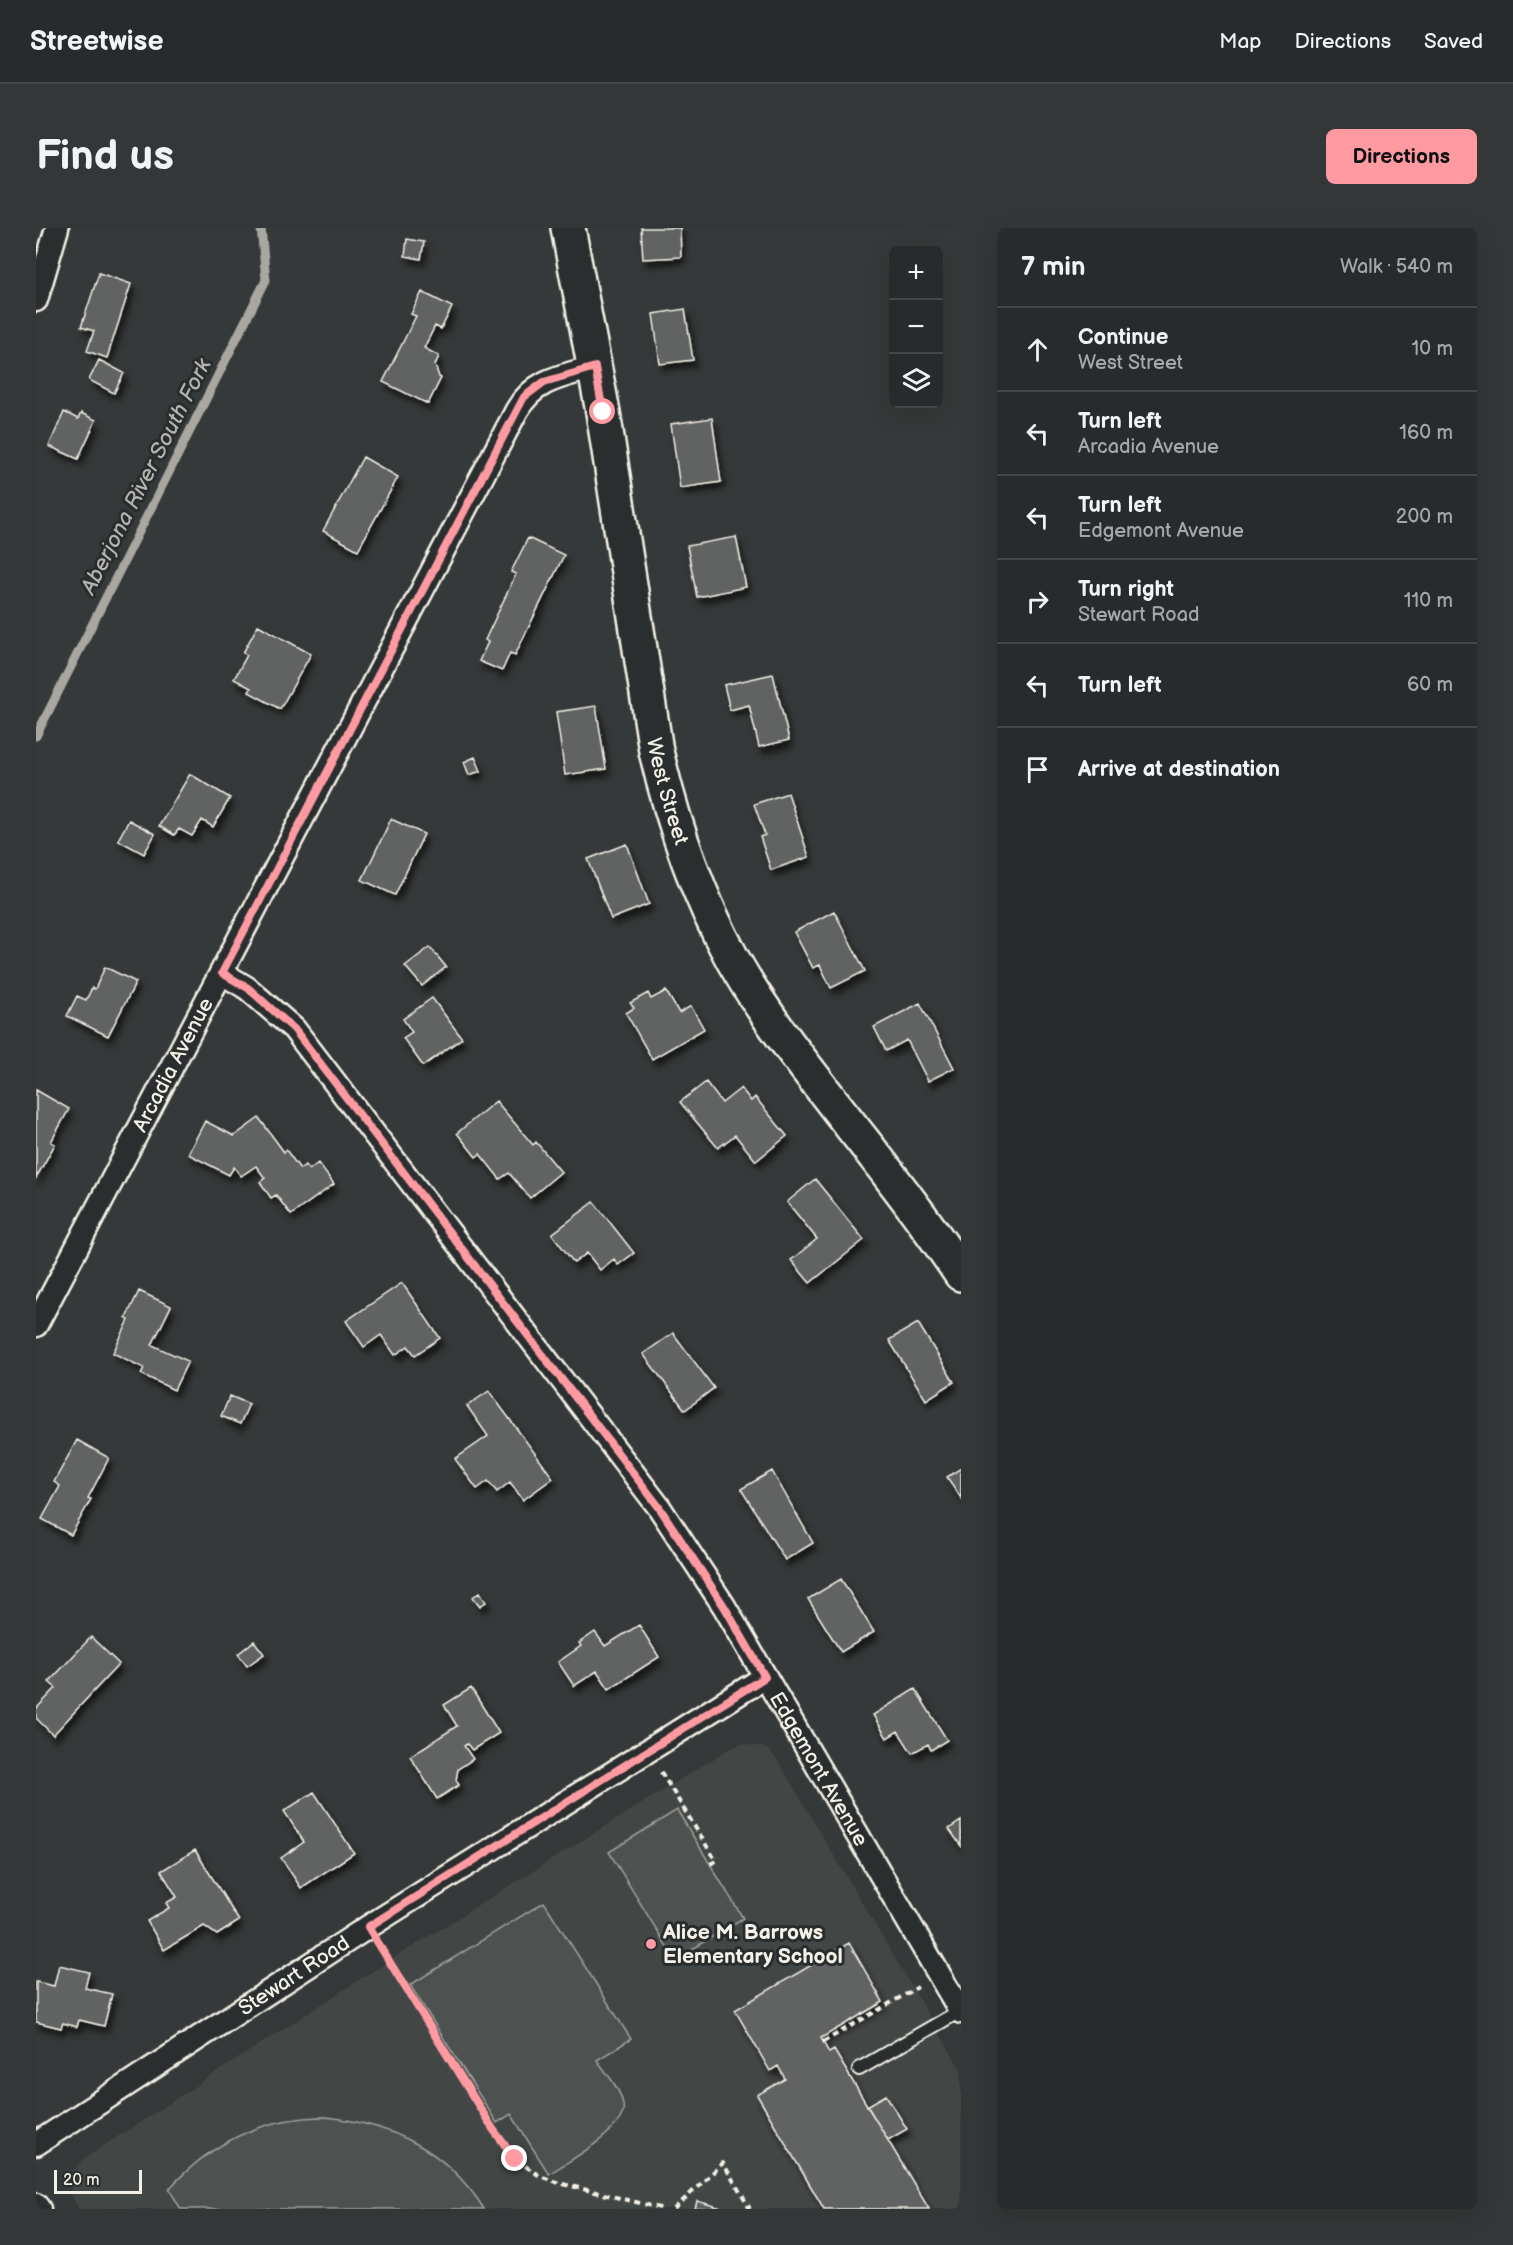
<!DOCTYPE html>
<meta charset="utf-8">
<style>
:root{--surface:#282b2b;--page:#343737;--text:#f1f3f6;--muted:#a5a7a9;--line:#444747;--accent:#ff9aa2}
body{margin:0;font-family:"Balsamiq Sans",sans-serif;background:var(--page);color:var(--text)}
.controls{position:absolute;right:18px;top:18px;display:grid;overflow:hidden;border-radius:9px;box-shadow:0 6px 24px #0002}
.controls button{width:54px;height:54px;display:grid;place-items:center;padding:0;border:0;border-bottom:2px solid var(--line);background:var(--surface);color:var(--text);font:30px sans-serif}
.scale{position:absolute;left:18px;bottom:15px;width:88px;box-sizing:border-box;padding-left:6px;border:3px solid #f4f1e8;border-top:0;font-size:16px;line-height:21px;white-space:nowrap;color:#f4f1e8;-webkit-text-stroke:4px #2a2d2e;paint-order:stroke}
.stop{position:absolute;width:18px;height:18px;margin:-14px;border:4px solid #ff9aa2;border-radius:50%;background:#fff}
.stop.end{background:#ff9aa2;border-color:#fff;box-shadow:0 2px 6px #0008}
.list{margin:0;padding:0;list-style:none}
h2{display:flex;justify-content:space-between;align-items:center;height:78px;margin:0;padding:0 24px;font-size:26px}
h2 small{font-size:20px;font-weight:400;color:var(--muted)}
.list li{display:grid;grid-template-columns:39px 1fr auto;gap:18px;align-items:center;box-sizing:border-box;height:84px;padding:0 24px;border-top:2px solid var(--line)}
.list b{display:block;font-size:22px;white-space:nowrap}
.list p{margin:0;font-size:20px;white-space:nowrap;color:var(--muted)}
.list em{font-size:20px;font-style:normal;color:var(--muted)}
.icon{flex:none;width:33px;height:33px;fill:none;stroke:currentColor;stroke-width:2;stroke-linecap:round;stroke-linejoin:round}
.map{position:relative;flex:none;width:925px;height:1981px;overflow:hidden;border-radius:9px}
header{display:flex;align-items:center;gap:36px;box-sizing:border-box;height:84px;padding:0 30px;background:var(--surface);border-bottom:2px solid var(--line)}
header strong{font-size:28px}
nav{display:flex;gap:33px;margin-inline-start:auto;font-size:21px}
.intro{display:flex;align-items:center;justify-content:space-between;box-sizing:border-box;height:144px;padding:0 36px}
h1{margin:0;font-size:42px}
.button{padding:15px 27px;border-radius:9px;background:var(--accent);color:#111;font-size:21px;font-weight:700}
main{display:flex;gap:36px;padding:0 36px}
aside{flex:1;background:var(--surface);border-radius:9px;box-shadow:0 6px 24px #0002}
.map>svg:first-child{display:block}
.built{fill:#434645}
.green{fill:#4e514f;stroke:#a1a19c;stroke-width:1.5}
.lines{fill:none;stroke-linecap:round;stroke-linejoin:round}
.stream{stroke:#a8a7a1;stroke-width:9}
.building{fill:#616362;stroke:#f4f1e8;stroke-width:1.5;filter:url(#shadow)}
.lane-casing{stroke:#f4f1e8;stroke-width:16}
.street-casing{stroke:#f4f1e8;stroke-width:27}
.secondary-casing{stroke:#f4f1e8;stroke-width:38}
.path{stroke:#f4f1e8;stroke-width:4;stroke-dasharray:6 4.5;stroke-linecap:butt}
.lane{stroke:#2a2d2e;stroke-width:12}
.street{stroke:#2a2d2e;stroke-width:22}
.secondary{stroke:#2a2d2e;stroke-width:33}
.route{stroke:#ff9aa2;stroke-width:8}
.poi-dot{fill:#ff9aa2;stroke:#2a2d2e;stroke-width:2}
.labels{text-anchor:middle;stroke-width:6;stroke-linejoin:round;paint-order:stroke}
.street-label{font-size:21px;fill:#f4f1e8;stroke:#2a2d2e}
.poi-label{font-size:21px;font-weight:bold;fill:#f4f1e8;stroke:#2a2d2e;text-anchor:start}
.water-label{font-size:22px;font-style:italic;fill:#b4b3ad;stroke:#2a2d2e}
</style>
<header>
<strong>Streetwise</strong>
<nav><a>Map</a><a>Directions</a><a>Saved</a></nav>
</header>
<div class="intro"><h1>Find us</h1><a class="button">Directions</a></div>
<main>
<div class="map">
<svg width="925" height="1981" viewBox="0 0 925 1981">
<defs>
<filter id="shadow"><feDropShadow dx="3.5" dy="6" stdDeviation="3" flood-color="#0009"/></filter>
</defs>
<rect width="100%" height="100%" fill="#363939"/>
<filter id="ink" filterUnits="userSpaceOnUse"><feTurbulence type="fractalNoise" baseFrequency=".0167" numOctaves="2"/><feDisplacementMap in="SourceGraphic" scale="12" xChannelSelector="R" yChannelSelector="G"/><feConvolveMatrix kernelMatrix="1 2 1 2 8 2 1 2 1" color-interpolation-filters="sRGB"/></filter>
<g filter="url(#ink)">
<!-- built -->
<path class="built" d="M706,1516L726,1519L732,1522L742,1533L925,1842V1981H43L35,1967L34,1955L38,1942L46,1932L326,1750L693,1521Z"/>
<!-- green -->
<path class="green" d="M641,1582L707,1690L639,1732L573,1624Z
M508,1674L595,1811L561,1832C570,1845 584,1860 587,1876C593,1901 531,1934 513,1946L475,1886L461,1895L374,1757Z
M289,1889C356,1896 411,1922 448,1981H145L133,1961C174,1915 227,1889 289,1889Z"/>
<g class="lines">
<!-- stream -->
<path class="stream" d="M0,508L230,52L225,0"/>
</g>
<!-- building -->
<path class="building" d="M605,0H644L645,29L607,31Z
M371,11L388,14L385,31L369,28Z
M63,45L95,56L71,130L51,123L58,103L45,99Z
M386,64L416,79L405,101L399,98L388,120L403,128L399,137L403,149L405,150L392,176L347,154L380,88L375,86Z
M649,81L657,132L624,136L617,86Z
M63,132L88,145L78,165L53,152Z
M28,184L42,191L45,185L60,192L42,231L13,218Z
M676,190L685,254L644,260L635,196Z
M327,229L362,249L322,322L287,303Z
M700,309L710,359L661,369L651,318Z
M492,310L528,327L479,427L474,425L466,443L443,433L452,414L449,412L480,346L475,344Z
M222,397L275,426L244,481L213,464L215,460L198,451L211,427L207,425Z
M737,446L753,512L723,519L713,477L694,482L688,457Z
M560,478L570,541L529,547L520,484Z
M439,529L445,543L433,547L428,534Z
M154,546L194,570L177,599L166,592L156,608L143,601L138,607L123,598Z
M752,565L773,629L735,642L724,609L729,607L718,576Z
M355,591L388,606L359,667L326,652Z
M93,592L119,606L108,626L82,612Z
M591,616L613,676L575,691L552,631Z
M798,683L829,743L795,760L784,737L777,740L758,704Z
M394,719L410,739L386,758L369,738Z
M69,739L100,754L72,808L31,788L41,768L50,772L56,760L59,761Z
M630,763L643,785L655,778L668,801L616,831L590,785L598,780L594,775L612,765L615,771Z
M396,770L426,810L387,838L367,810L376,804L367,791Z
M884,775L918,840L892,853L871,812L850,823L838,799Z
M670,854L686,875L705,860L715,873L719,869L751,908L720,933L699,907L682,920L644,874Z
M0,862L33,881L15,914L19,916L0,950Z
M460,873L497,917L500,914L525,944L494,970L473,945L464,951L444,926L440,929L421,905Z
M223,890L248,924L250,922L264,941L269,937L273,942L282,935L298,956L255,987L240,967L235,970L224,954L229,950L220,938L205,948L198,939L193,947L152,926L169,893L198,908Z
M779,951L828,1012L774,1055L755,1032L781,1011L751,974Z
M558,974L598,1025L582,1037L578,1031L564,1042L551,1025L538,1035L516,1006Z
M366,1055L404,1110L379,1127L372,1118L359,1127L345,1107L328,1119L310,1093Z
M103,1063L135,1078L116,1117L152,1133L138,1162L105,1146L108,1140L77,1125L93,1092L90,1090Z
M882,1095L918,1154L890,1172L853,1112Z
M637,1105L678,1160L649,1182L607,1126Z
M453,1163L517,1250L487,1272L474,1254L461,1264L452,1253L441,1261L419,1231L452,1208L431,1178Z
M194,1168L213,1176L204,1196L185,1188Z
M41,1212L73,1230L52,1270L55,1271L35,1307L6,1291L24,1258L18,1254Z
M925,1240V1270L911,1249Z
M736,1243L777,1315L749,1332L705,1261Z
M805,1351L838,1404L805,1424L772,1371Z
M444,1364L450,1374L444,1378L437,1369Z
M603,1397L623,1429L573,1461L561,1443L538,1458L522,1434L545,1418L543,1415L559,1404L569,1418Z
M55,1409L83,1436L17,1507L0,1490V1481L20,1460L13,1454Z
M218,1413L228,1426L211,1438L202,1426Z
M435,1460L463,1505L436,1522L431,1516L428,1518L437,1531L422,1541L420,1552L423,1557L401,1571L374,1528L421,1498L408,1477Z
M879,1461L911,1512L895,1522L892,1516L876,1525L862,1503L851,1510L837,1487Z
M278,1564L318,1625L265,1660L245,1630L268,1614L248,1583Z
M925,1593V1618L913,1601Z
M159,1622L203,1693L181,1707L168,1698L128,1722L111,1693L133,1680L130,1675L141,1669L125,1643Z
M813,1715L847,1774L785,1810L793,1825L798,1822L893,1981H788L721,1867L749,1851L742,1838L734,1843L699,1782Z
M23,1737L53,1744L49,1760L76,1766L68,1798L43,1792L41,1799L27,1795L25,1800L0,1794V1754L18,1758Z
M850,1867L871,1901L852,1912L831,1878Z
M661,1973L689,1981H659Z"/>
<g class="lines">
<defs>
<path id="lane" d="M823,1841L924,1783"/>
<g id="street">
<path d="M0,72L21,0"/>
<path id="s1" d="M186,745L211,760L258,801L623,1279L688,1378L925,1784"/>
<path id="s2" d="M0,1097L481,182C499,151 527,148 559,139"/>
<path id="s3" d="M0,1916L332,1699L729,1449"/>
<path d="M0,1977L3,1981"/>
</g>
<g id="secondary">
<path id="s4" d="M532,0L567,184L620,523C637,596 661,666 697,732C731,792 774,845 816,899C854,947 891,995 925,1046"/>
</g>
</defs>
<!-- lane casing -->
<use href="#lane" class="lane-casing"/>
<!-- street casing -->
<use href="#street" class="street-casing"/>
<!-- secondary casing -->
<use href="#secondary" class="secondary-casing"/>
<!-- path -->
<path class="path" d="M625,1544L680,1633L674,1636
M345,1720L457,1901L479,1931L504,1948L523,1955L628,1981
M787,1814L882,1759
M638,1981L687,1935L714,1981"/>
<!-- lane -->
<use href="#lane" class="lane"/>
<!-- street -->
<use href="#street" class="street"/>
<!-- secondary -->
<use href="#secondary" class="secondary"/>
</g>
</g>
<g class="lines" filter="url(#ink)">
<!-- route -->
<path class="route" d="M479,1931L457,1901L332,1699L729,1449L688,1378L623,1279L258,801L212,760L186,745L488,169L508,154L559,139L567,184"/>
</g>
<!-- markers -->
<circle class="poi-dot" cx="615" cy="1716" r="6"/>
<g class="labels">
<!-- street labels -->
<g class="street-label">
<text dy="7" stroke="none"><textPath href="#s4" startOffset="572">West Street</textPath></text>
<text dy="7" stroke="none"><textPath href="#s2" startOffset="294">Arcadia Avenue</textPath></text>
<text dy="7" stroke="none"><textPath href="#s1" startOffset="1000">Edgemont Avenue</textPath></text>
<text dy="7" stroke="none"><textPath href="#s3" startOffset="308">Stewart Road</textPath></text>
</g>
<!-- poi labels -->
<g class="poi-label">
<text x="627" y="1711">Alice M. Barrows<tspan x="627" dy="24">Elementary School</tspan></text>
</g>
<!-- water labels -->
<g class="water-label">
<text transform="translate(109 248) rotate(-63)" y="8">Aberjona River South Fork</text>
</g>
</g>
</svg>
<div class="controls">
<button>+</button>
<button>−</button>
<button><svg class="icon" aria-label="layers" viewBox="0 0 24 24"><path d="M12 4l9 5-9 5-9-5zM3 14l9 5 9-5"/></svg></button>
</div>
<div class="scale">20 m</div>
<div class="stop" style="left:567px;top:184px"></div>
<div class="stop end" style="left:479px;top:1931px"></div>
</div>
<aside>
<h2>7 min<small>Walk · 540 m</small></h2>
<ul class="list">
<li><svg class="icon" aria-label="ahead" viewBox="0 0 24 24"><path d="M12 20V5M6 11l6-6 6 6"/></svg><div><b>Continue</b><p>West Street</p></div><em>10 m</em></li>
<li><svg class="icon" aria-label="left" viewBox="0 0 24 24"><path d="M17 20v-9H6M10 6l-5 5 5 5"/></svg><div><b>Turn left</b><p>Arcadia Avenue</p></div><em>160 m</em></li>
<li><svg class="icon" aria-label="left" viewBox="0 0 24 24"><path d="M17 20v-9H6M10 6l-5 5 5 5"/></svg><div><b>Turn left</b><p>Edgemont Avenue</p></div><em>200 m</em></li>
<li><svg class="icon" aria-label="right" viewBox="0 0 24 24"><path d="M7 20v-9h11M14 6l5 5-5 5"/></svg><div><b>Turn right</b><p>Stewart Road</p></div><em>110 m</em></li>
<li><svg class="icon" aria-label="left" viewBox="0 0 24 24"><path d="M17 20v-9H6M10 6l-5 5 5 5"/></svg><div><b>Turn left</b></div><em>60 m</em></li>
<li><svg class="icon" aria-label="arrive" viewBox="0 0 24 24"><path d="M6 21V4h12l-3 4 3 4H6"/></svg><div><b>Arrive at destination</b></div></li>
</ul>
</aside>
</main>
